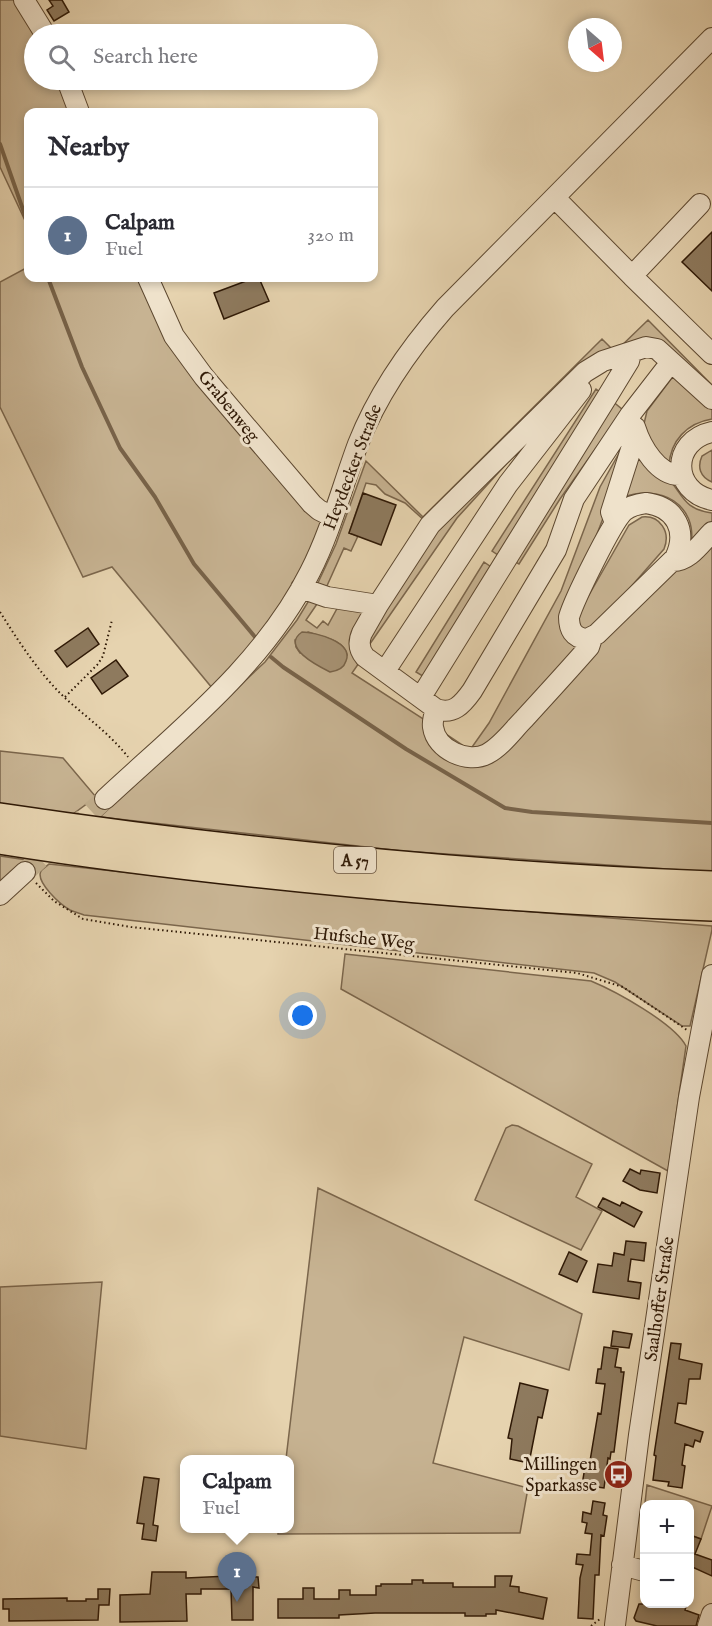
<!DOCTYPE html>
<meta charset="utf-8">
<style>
:root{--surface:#fff;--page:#f7f7f7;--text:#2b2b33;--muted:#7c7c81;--line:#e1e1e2;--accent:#8f2418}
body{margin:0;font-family:"IM FELL English",serif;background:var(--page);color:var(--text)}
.controls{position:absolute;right:18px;bottom:18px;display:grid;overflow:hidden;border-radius:12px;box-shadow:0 3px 9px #0003}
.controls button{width:54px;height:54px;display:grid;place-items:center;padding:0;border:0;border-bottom:2px solid var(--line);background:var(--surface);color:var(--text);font:30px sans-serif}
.compass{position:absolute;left:568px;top:18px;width:54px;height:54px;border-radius:50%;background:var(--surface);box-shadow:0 3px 9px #0003;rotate:152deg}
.you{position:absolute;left:303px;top:1016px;width:21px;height:21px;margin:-15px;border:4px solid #fff;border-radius:50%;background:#1a73e8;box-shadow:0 0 0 9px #1a73e833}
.badge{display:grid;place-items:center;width:39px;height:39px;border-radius:50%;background:var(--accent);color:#fff;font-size:20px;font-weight:700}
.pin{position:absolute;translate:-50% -50px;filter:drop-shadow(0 2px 3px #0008)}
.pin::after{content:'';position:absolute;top:32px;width:21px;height:18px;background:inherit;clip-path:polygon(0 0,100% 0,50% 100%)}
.popup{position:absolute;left:180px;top:1455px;width:114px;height:78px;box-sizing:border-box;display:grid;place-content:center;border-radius:12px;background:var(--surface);filter:drop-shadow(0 2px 4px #0005);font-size:20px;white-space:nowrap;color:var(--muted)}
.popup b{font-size:22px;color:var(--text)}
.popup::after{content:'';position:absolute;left:50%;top:100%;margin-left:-12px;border:12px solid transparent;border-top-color:var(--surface)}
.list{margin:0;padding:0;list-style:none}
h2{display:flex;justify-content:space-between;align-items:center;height:78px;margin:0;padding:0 24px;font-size:26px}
h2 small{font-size:20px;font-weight:400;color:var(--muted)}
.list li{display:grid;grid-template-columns:39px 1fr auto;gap:18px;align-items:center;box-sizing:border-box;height:96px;padding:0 24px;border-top:2px solid var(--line)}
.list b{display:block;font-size:22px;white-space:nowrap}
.list p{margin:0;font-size:20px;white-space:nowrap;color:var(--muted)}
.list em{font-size:20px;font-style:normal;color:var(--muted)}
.icon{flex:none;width:33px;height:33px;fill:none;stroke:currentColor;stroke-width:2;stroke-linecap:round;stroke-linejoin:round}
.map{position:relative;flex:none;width:712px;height:1626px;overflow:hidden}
.search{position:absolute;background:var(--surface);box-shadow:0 3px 9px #0003;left:24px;top:24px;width:354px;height:66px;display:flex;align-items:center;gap:15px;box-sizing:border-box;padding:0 21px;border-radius:33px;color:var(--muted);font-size:22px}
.panel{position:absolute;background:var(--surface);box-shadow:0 3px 9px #0003;left:24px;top:108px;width:354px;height:174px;border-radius:12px}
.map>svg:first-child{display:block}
.green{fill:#c7b392;stroke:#7b664c;stroke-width:1.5;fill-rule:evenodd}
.water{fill:#a89476;stroke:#786349;stroke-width:1.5}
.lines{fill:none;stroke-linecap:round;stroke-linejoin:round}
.stream{stroke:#786349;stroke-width:4}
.building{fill:#8e7a5e;stroke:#2f1906;stroke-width:1.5}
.minor-tunnel{stroke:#c1ae8d;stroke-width:20;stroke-dasharray:20 10;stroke-linecap:butt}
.minor-casing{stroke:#5d4830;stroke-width:22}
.highway-casing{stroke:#2f1906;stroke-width:30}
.path{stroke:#2f1906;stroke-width:2;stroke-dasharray:1.5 3;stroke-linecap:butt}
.minor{stroke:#efe2cb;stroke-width:20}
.highway{stroke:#e6d3af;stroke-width:27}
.labels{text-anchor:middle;stroke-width:6;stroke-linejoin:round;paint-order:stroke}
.shield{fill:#efe2cb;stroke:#695541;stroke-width:1.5}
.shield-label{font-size:16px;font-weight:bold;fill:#2f1906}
.street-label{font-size:18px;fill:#2f1906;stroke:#efe2cb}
.poi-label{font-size:18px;fill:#2f1906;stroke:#efe2cb;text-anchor:end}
</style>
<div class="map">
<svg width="712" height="1626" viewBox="0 0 712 1626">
<rect width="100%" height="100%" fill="#e6d3af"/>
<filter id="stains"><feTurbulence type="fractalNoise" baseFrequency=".00333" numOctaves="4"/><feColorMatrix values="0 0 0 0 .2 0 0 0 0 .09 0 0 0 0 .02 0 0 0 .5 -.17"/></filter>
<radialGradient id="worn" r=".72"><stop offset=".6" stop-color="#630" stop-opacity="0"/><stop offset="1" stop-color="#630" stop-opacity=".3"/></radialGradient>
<!-- green -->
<path class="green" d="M0,0H24L34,34V80H67L79,112H28V227L0,167Z
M28,267V278H148L174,336L326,511L297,585L270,627L213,689L112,567L83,577L0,407V282Z
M648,320L712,385V395L666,350L619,353L425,521L405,503L385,494L376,485L366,483L349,533L358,536L351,551L344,548L326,588L316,587L336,544L366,461L423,517L602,339L615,352Z
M674,375L712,405V419C687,423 670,441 669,466L663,464L643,428L647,411Z
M596,389L604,395L501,557L492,551Z
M611,400L623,410L560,499L519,564L510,559Z
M631,432L632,436L607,508L563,622C562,636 572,645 586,647L492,746C472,761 447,750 437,728L470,750L489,723L561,591L600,487Z
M530,438L457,518L365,651L363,640L421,545Z
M636,443C647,455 659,466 669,479C684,497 684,509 712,513V527L691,546C698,504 660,484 624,497Z
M712,450V482C700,477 697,467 702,456Z
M642,517C660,515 671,532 664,549L593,630L582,632L577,616L629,525Z
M712,537V872L402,851L100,817L265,662L297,620L311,597L317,604L306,620L317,628L323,621L328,625L339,605L368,607L359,663L352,673L425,720L471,762ZM308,632C321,637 344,639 347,655L300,653L296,647L295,640Z
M484,562L494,569L426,678L416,672Z
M0,751L63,758L96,797L73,814L0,805Z
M0,856L27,860L0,888Z
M49,864L381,900L712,926V930L690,1026H682L615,982L594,973L84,915C79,913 74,912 70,910C61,905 35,882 41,871C43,868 46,867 49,864Z
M345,954L591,981C615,991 674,1023 686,1046L668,1171L341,989Z
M512,1125L518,1126L592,1164L576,1197L602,1211L581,1250L475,1200L506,1128Z
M318,1188L582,1314L569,1370L464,1337L433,1463L528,1488L520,1533L278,1534V1529L290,1528V1460L286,1459Z
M102,1282L86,1449L0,1436V1287Z
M647,1485L712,1506L701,1539L690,1535V1504L645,1503Z"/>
<!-- water -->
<path class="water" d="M302,632C315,632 354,642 346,661C344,668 337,671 330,672C318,666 280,647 302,632Z"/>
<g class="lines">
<!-- stream -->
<path class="stream" d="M0,144L28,224
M48,278L82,367L120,448L155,497L194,564L255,637
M271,657L283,667L406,749L505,808L532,812L712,823"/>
</g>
<!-- building -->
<path class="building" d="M49,0H62L69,12L54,21L47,10L53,6Z
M712,232V291L682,262Z
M254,278H259L269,301L224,319L214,293Z
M363,493L396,505L381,545L349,533Z
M88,628L99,644L67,667L55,651Z
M116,660L128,676L102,694L91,678Z
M630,1169L640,1174L641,1170L660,1173L657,1193L640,1190L623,1181Z
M603,1198L620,1206L622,1202L642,1212L634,1227L598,1207Z
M626,1241L646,1243L644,1261L631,1259L628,1281L641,1283L639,1299L593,1292L598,1264L612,1266L614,1253L624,1255Z
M569,1252L587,1261L577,1282L559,1274Z
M613,1331L632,1334L629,1348L611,1346Z
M671,1343L681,1344L679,1359L702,1364L700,1379H689L686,1404L678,1403L675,1423L703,1432L700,1442L695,1440L693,1447L685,1444L682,1465L685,1466L682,1488L668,1486L669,1482L653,1480L656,1456L654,1455Z
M604,1347L618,1349L615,1367L621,1368V1372H624L614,1452H611L610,1459L608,1458L604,1488L582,1485L586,1461H590L598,1413L601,1414L605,1384L596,1383L598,1369H601Z
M520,1383L548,1390L542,1418L538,1417L529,1463L510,1459L512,1439L508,1438Z
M144,1477L159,1479L153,1525L158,1526L156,1541L142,1539L144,1524L137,1523Z
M593,1501L605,1503L603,1515L607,1516L604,1536L601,1535L599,1575H595L593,1619L578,1618L580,1578L583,1565L576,1564L577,1554L590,1555L592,1534L585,1533L587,1523L582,1522L583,1512L591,1514Z
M690,1535L701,1539L695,1554L712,1560V1576L690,1566Z
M152,1572H186V1578L251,1575V1577H258L259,1588L253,1587V1620H232L231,1589H201V1594H186L187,1621L120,1622V1595L150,1594Z
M495,1576H512L510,1586L519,1587V1592L547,1598L543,1619L496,1610V1614H486V1616H465V1613H375L339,1615V1618H278V1599H303V1588H314V1599H339V1590H350V1595H376V1586H381V1584H412V1580H423V1583H453V1587H495Z
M98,1589H110L109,1605H99L98,1620L9,1621V1609H3V1599L67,1598V1601H86V1599H98Z
M639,1604H687L685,1610L699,1615L696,1626H657L636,1621L634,1618Z"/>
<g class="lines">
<!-- minor-tunnel -->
<path class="minor-tunnel" d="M25,872L105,799"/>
<defs>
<path id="minor" d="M24,0L45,34
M67,80L79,112
M555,198L632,276L700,204
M632,276L712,354
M148,278L174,336L204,377L312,504L319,510L333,517
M671,362L630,415L574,499L556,550L472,691C462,705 453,715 436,709L365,657C359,650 358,642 362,633L378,605L430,525L585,372L603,361L646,347L657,349L712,399
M635,427C641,446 658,477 682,475
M712,432C671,441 671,491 712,500
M646,503C676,507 688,531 675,558L597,634L587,639C573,638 569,629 569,617C574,600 612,522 624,511C630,506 638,504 646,503Z
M615,523L611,512L633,443L638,437
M672,561C689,562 701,543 712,532
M301,588L327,597L378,605
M385,671L508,484L581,390
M421,697L607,397L629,361L631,353
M436,709C434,715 432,721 433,727C436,750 468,764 487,754C502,746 513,730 524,719C546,695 568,671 589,647L592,638
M105,799C179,730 264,664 310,572C331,531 342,487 358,444C378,393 409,349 445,308L712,38
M0,895L25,872
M622,1565L644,1571
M615,1625L639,1435L689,1097L712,975
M708,1626L712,1614"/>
<path id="highway" d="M0,817C236,852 474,876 712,885
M0,840C100,856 200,868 301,878C438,892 575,902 712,907"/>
</defs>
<!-- minor casing -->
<use href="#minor" class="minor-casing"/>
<!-- highway casing -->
<use href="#highway" class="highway-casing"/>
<!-- path -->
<path class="path" d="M0,612C19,642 39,673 64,697C86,717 110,734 128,757
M65,697L98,664L103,656L112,620
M36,883L54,901L83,919L131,927L577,973L623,987L687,1030
M591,1626L600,1619"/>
<!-- minor -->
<use href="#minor" class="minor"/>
<!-- highway -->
<use href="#highway" class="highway"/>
</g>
<!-- icons -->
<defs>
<symbol id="bus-disc" viewBox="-11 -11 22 22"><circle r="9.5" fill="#8f2418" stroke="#efe2cb"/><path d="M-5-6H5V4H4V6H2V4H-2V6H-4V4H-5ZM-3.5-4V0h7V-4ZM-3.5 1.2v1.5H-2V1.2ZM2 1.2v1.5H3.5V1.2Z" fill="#fff"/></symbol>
</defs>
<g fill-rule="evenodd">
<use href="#bus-disc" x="602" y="1458" width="33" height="33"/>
</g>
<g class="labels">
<!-- shield labels -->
<rect class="shield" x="334" y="847" width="42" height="26" rx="4.5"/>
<g class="shield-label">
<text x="355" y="866">A 57</text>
</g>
<!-- street labels -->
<g class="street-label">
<text transform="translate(229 406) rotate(51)" y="6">Grabenweg</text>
<text transform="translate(352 467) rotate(-69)" y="6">Heydecker Straße</text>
<text transform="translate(364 938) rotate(6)" y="6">Hufsche Weg</text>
<text transform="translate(659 1299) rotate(-82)" y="6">Saalhoffer Straße</text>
</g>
<!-- poi labels -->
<g class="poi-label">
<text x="597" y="1470">Millingen<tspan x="597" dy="21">Sparkasse</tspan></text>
</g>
</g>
<rect width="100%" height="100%" filter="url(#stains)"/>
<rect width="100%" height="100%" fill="url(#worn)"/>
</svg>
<div class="controls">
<button>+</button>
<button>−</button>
</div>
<svg class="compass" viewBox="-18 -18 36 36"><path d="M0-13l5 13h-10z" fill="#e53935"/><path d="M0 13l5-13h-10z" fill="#7c7c81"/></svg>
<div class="you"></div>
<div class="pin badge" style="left:237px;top:1602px;background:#5c6f8a">1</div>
<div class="popup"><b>Calpam</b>Fuel</div>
<div class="search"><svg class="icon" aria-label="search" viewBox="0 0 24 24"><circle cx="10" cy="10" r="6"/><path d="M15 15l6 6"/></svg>Search here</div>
<section class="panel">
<h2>Nearby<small></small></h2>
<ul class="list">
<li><span class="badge" style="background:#5c6f8a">1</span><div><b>Calpam</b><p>Fuel</p></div><em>320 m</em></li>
</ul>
</section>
</div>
